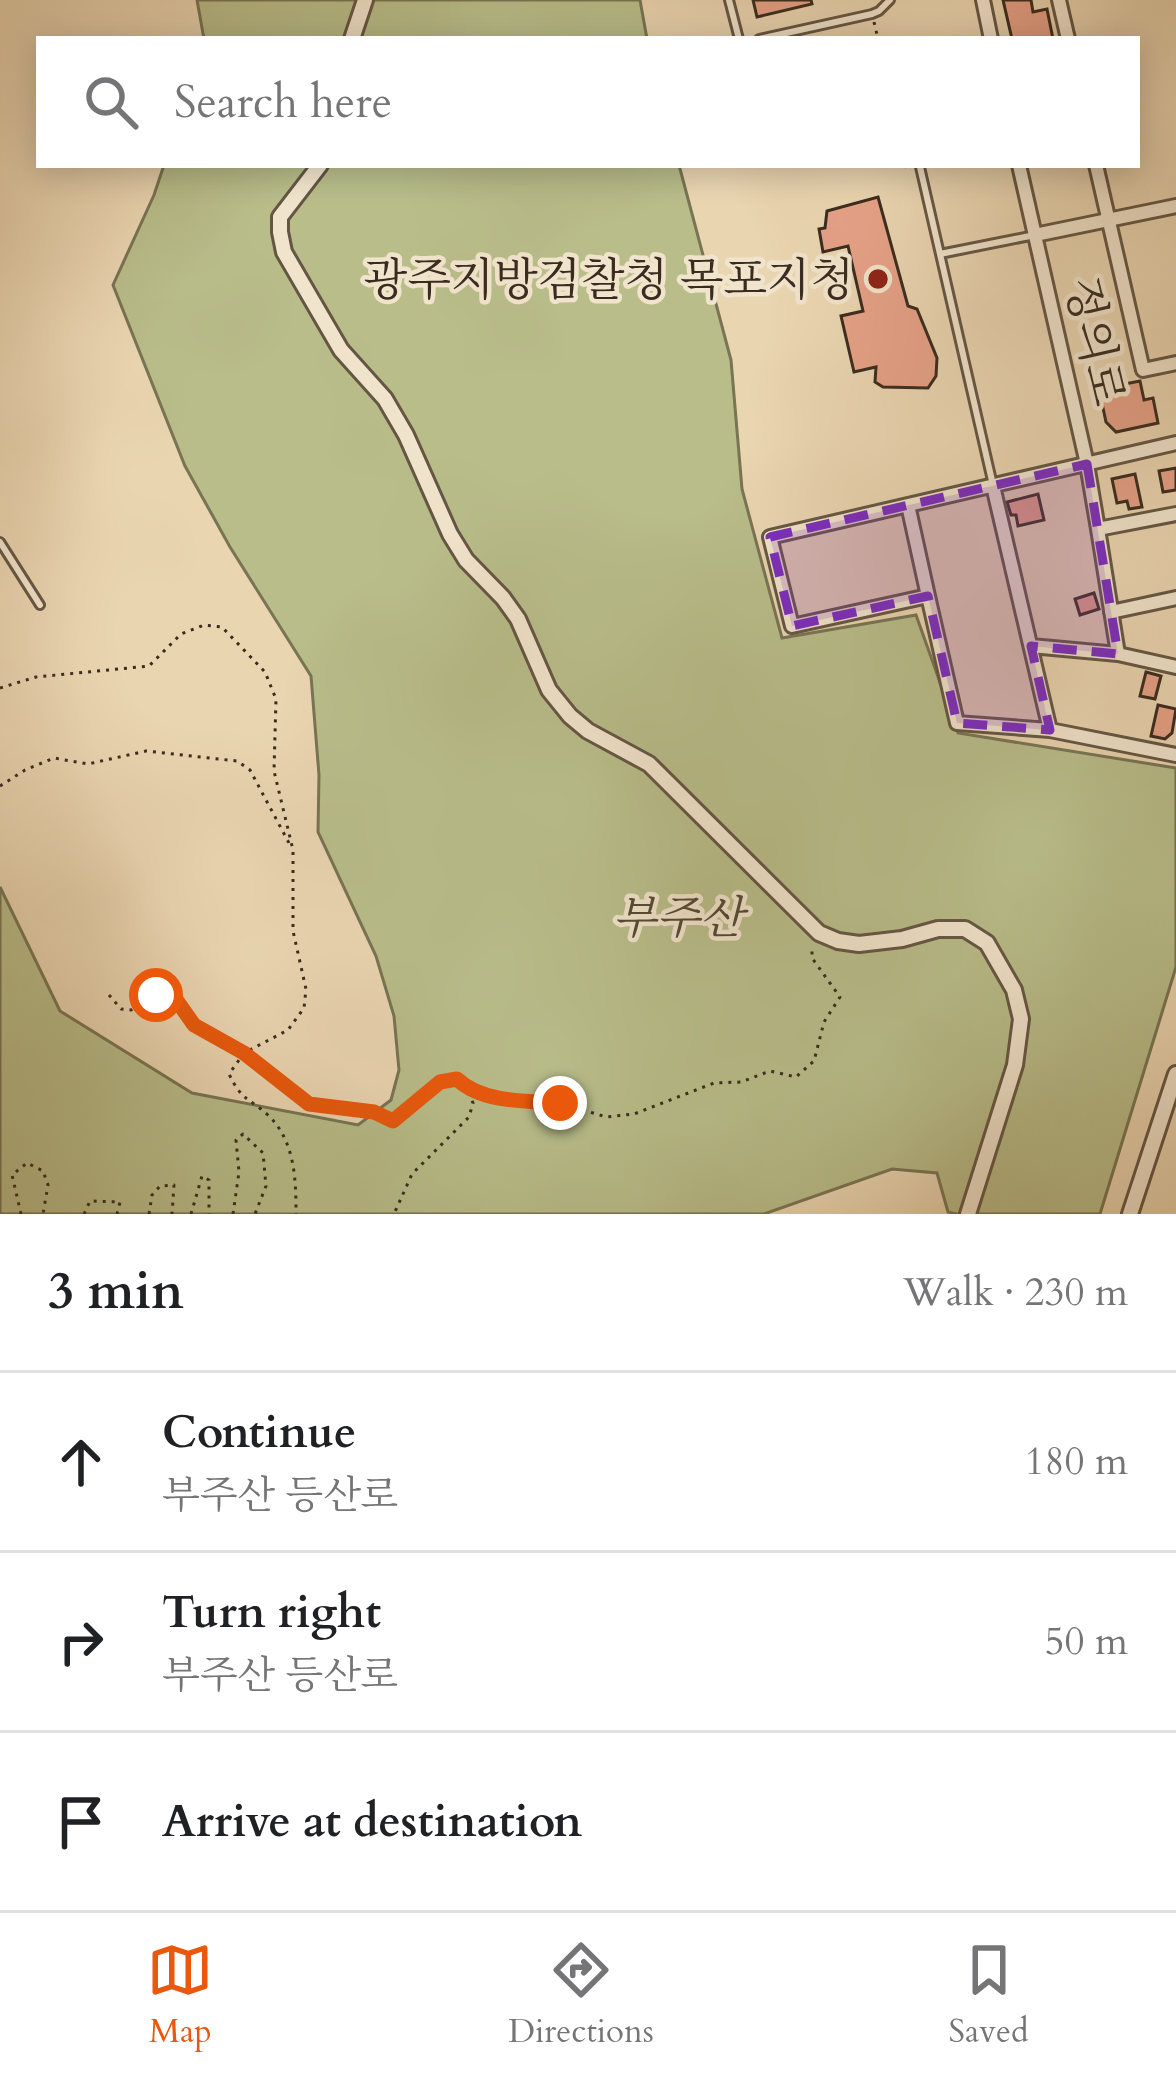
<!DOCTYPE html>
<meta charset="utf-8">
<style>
:root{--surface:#fff;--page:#f6f6f6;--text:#202124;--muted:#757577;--line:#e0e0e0;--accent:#ea580c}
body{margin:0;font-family:Cardo,"Noto Serif KR",serif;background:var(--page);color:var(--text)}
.stop{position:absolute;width:36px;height:36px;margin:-27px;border:9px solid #ea580c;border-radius:50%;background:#fff}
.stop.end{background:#ea580c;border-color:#fff;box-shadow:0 3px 12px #0008}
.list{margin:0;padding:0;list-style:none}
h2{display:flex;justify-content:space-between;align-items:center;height:156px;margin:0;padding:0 48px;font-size:51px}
h2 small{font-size:39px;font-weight:400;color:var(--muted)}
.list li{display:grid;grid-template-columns:78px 1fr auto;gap:36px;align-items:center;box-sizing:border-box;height:180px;padding:0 48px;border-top:3px solid var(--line)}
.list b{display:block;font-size:45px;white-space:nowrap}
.list p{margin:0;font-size:39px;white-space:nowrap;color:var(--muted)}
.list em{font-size:39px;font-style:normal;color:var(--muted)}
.icon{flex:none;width:66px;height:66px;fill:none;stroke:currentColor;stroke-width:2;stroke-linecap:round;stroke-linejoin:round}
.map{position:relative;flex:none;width:1176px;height:1214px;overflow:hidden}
.search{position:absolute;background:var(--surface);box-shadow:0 6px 30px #0003;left:36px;right:36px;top:36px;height:132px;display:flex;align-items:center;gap:30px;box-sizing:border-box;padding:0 42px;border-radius:0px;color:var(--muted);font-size:45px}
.sheet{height:696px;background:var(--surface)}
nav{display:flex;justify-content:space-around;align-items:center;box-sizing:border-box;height:168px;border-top:3px solid var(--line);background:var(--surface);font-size:33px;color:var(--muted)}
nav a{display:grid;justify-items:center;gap:6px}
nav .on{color:var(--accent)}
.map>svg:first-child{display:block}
.green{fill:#b8bd8a;stroke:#787454;stroke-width:3}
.building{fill:#e6a187;stroke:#392c1f;stroke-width:3}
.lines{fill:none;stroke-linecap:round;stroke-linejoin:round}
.service-casing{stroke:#655644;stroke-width:12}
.minor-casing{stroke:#655644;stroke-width:18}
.tertiary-casing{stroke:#655644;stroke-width:20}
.path{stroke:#392c1f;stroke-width:3;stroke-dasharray:3 6;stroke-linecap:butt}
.service{stroke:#f1e4cc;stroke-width:6}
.minor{stroke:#f1e4cc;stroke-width:12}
.tertiary{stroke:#f1e4cc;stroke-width:14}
.route{stroke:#ea580c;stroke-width:15}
.marked{fill:#7b2cbf;fill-opacity:0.2;stroke:#7b2cbf;stroke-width:9;stroke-dasharray:24 15;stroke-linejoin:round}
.poi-dot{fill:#8f2418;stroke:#f1e4cc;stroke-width:4.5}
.labels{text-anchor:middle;stroke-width:9;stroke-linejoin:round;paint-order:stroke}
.poi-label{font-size:45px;fill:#392c1f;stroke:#f1e4cc;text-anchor:end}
.street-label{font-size:45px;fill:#392c1f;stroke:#f1e4cc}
.park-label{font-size:45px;font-style:italic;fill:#524934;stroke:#f1e4cc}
</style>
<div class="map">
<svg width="1176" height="1214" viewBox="0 0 1176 1214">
<rect width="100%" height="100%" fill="#ead5b1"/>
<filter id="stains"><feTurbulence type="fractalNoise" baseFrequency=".00167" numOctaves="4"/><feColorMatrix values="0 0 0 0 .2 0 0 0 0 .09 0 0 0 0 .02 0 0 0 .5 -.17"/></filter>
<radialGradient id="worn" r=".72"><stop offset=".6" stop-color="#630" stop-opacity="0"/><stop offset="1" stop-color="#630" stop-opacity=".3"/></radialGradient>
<!-- green -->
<path class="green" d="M197,0H640L647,39H204Z
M164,165H679L731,360L742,489L782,638L916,615L958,733L1176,768V967L1100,1214H957L948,1212L937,1173L892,1169L764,1214H0V887L60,1011L192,1093L358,1125L391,1100L399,1070L394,1016L376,956L318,832L319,775L311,676L230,547L185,466L113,285L154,195Z"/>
<!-- building -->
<path class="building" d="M753,0H811L812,4L757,17Z
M1003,0H1031L1033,12L1047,9L1053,39H1012Z
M878,197L908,306L917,309L937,358L936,376L928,388L883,387L875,382L876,367L854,372L841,316L863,311L848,246L823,252L819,229L825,228L827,211Z
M1140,381L1144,400L1153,398L1158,423L1116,432L1106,422L1099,389Z
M1176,468V490L1163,492L1159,471Z
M1135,474L1142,507L1129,509L1127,501L1117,503L1112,479Z
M1038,494L1044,520L1018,526L1016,515H1011L1007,502Z
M1094,593L1099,609L1080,615L1075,599Z
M1146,672L1161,676L1155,699L1140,696Z
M1158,705L1176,709L1172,733L1165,739L1151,736Z"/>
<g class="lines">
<defs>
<path id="service" d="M729,0L739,39
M759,39L872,14L879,11L890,0
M920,167L993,485
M940,254L1035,235
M0,542L40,605"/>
<path id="minor" d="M983,0L991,39
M1059,0L1068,39
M1019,165L1087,464L1098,529L1176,514
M1096,165L1143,370L1176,363
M1035,235L1176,206
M1176,443L770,537L792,626L928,596L957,723L1050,730L1176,755
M993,486L1050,730
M908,505L928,596
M1098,529L1118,654
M1111,612L1176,598
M1031,646L1118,654L1176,667"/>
<path id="tertiary" d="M352,39L365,0
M320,165L280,217V232L284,252L341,350L385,399L406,435L450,534L466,560L503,598L518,619L549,690L570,716L588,731L649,764L819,933L838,941L859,944L902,939L938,929H965L987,943L1014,990L1021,1019L1015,1065L968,1214
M1130,1214L1176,1074"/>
</defs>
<!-- service casing -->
<use href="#service" class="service-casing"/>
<!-- minor casing -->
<use href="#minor" class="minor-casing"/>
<!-- tertiary casing -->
<use href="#tertiary" class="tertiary-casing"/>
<!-- path -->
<path class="path" d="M874,22L878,39
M906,165L907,170
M0,688L36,677L149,666L181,634L204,625L222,627L265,672L276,699L274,771L293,850V931L306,989L304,1008L288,1030L244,1053L229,1074C242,1101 248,1097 268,1115C295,1141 296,1179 296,1214
M0,786L25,770L54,758L88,764L146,751L237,761L250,770L289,843
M109,995L121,1009L131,1010L156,995L175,998L194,1025L244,1053L309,1104L374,1112L393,1121L439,1082L457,1080L466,1088L473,1103L469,1117L412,1174L394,1214
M468,1089L507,1100L560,1103L606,1117L634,1114L714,1083L741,1082L770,1071L796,1077L814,1061L824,1022L840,997L812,958V946
M21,1214L12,1175L27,1163L43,1171L48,1185L43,1214
M84,1214L90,1201L120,1202L117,1214
M149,1214L152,1195L160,1186L174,1185L172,1214
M191,1214L202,1176L209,1180V1214
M233,1214L239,1172L236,1140L243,1134L263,1153L266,1186L255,1214"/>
<!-- service -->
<use href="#service" class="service"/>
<!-- minor -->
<use href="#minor" class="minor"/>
<!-- tertiary -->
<use href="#tertiary" class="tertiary"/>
</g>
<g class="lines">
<!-- route -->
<path class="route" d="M156,995L175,998L194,1025L244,1053L309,1104L374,1112L393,1121L440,1082L457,1079C482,1103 527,1101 560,1103"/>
</g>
<!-- marked area -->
<path class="marked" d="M1087,464L1118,654L1031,646L1050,730L957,723L928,596L792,626L770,537Z"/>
<!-- markers -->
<circle class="poi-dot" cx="878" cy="279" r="12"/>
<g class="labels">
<!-- poi labels -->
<g class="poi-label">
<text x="854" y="295">광주지방검찰청 목포지청</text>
</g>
<!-- street labels -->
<g class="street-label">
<text transform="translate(1096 341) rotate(77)" y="16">정의로</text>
</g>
<!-- park labels -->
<g class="park-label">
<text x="678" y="933">부주산</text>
</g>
</g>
<rect width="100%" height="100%" filter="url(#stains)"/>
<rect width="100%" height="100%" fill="url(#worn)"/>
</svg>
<div class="stop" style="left:156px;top:995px"></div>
<div class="stop end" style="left:560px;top:1103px"></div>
<div class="search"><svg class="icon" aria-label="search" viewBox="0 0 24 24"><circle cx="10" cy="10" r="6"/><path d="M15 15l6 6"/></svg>Search here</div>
</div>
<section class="sheet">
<h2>3 min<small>Walk · 230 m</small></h2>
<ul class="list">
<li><svg class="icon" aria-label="ahead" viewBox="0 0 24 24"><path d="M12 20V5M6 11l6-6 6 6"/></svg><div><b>Continue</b><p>부주산 등산로</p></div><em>180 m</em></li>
<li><svg class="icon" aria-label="right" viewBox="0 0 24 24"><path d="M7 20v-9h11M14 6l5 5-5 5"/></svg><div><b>Turn right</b><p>부주산 등산로</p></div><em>50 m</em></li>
<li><svg class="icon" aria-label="arrive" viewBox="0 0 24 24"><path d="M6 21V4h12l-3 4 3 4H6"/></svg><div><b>Arrive at destination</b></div></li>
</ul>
</section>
<nav>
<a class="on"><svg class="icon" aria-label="map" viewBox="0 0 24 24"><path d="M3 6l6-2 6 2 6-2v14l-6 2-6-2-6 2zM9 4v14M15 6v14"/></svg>Map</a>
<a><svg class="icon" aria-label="directions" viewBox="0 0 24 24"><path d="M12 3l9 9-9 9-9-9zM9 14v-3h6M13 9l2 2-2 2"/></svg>Directions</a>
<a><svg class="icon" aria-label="saved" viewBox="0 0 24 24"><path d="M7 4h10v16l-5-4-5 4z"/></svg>Saved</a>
</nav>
